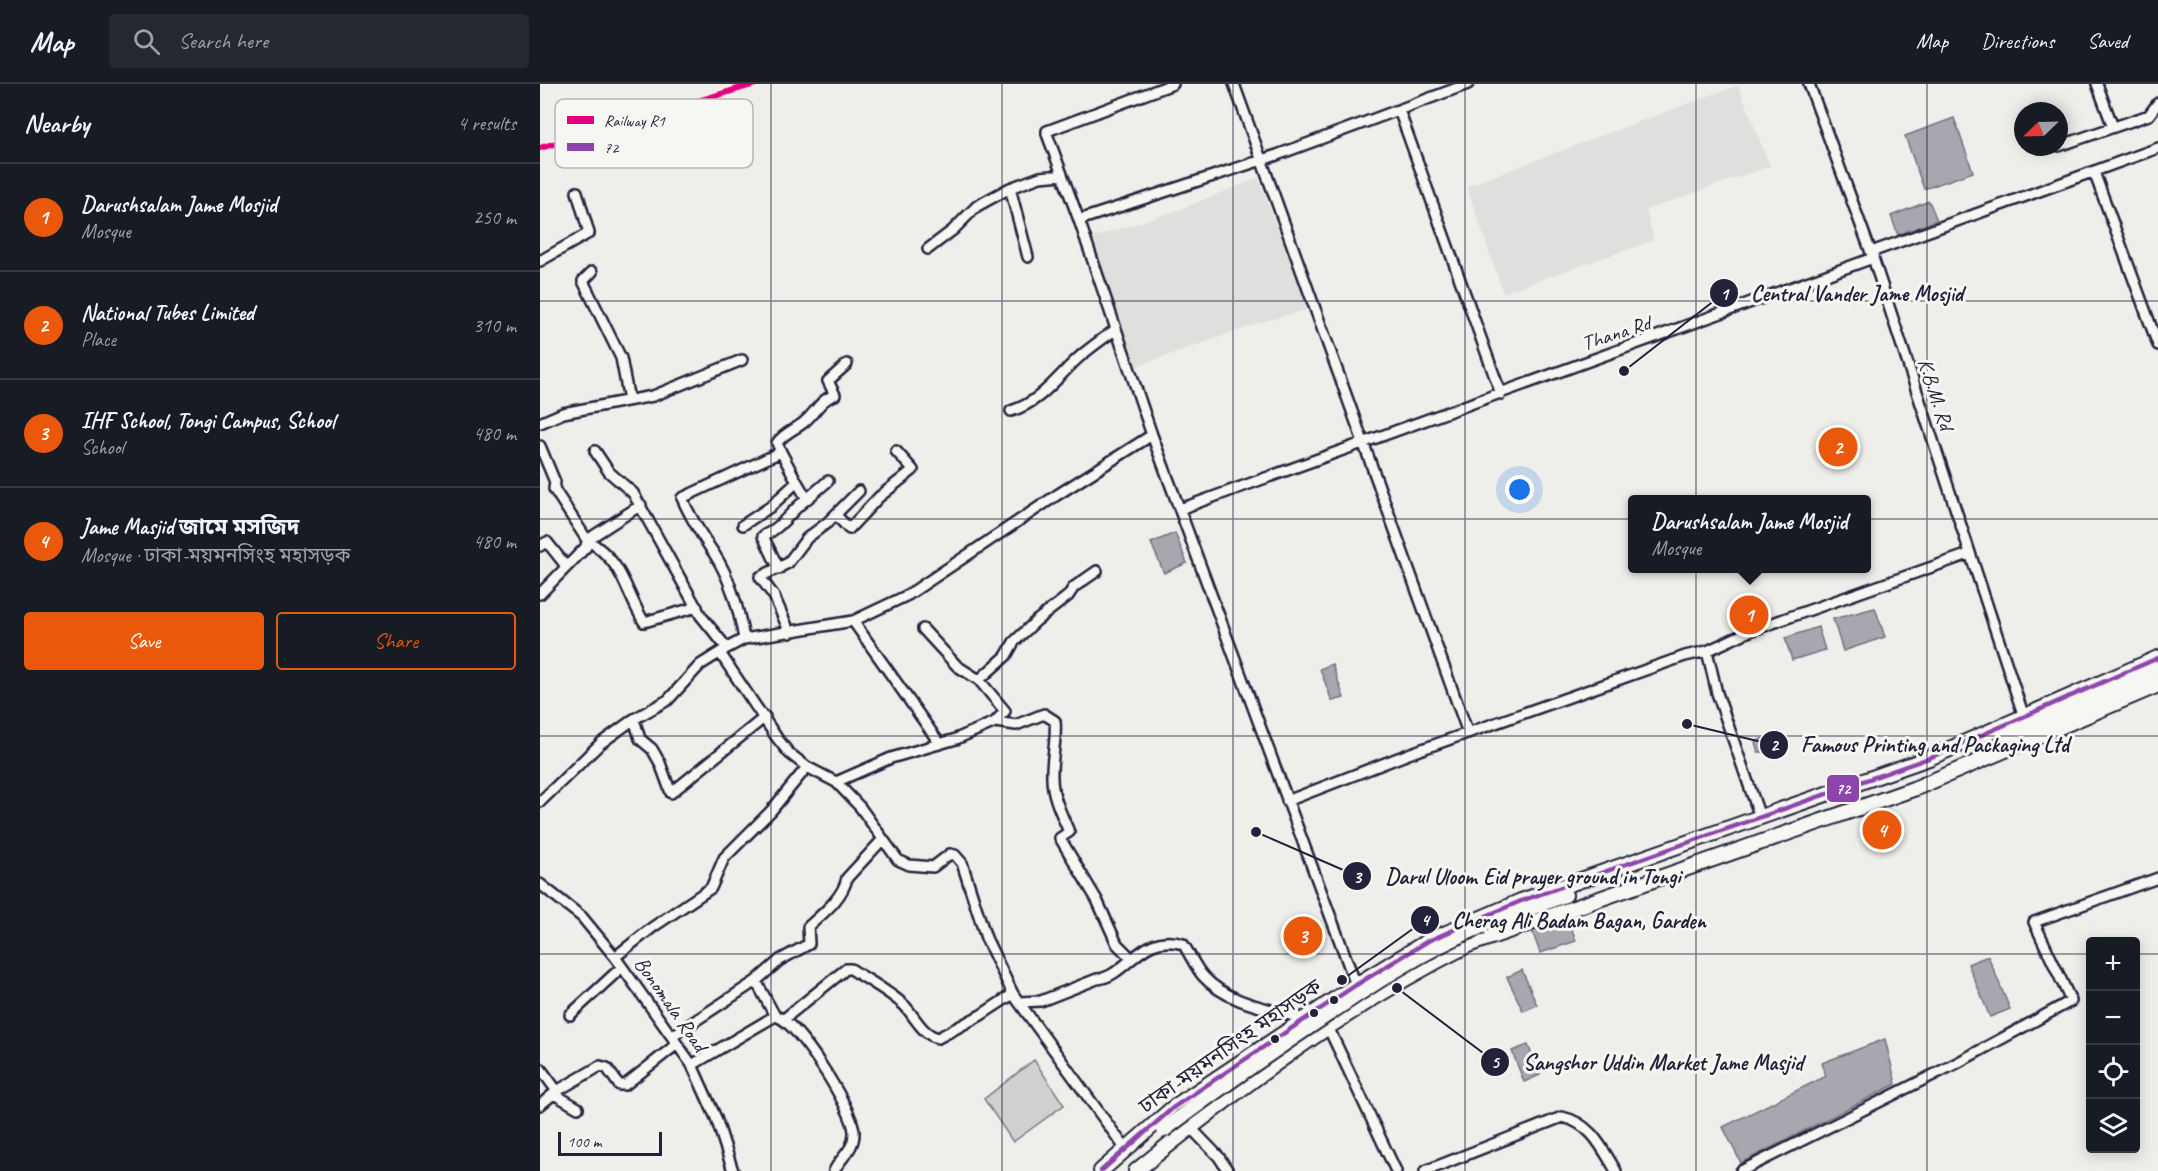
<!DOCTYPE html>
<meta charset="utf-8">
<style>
:root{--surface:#171b24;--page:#242831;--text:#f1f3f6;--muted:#9ea1a6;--line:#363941;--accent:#ea580c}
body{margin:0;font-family:Caveat,"Noto Sans Bengali",sans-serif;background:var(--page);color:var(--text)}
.controls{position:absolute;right:18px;bottom:18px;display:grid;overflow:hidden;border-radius:6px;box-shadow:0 3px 15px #0003}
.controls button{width:54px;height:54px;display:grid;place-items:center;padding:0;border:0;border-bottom:2px solid var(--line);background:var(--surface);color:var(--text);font:30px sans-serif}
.compass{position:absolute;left:1474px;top:18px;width:54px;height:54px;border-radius:50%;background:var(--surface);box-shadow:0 3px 15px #0003;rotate:247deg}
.scale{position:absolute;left:18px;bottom:15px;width:104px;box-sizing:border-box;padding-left:6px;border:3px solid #22223b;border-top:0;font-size:16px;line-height:21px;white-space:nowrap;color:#22223b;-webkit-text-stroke:4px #f6f6f2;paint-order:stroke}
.you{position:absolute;left:980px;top:406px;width:21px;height:21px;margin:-15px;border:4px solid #fff;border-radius:50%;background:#1a73e8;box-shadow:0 0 0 9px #1a73e833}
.badge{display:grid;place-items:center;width:39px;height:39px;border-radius:50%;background:var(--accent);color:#fff;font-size:20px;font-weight:700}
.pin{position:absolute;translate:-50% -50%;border:3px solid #fff;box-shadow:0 2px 6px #0006}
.popup{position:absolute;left:1088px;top:411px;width:243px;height:78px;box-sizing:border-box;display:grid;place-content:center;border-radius:6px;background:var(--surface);filter:drop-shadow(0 2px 4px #0005);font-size:20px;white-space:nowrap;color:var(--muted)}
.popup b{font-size:22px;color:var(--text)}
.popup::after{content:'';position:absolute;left:50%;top:100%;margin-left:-12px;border:12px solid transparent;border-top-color:var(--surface)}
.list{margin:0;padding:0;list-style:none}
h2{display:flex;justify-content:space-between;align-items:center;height:78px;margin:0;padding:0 24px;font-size:26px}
h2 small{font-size:20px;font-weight:400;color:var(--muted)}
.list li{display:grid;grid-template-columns:39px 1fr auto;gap:18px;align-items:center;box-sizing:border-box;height:108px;padding:0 24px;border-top:2px solid var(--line)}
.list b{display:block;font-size:22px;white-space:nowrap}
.list p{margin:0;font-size:20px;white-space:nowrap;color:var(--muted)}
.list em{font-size:20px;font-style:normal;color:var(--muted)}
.actions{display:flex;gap:12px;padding:18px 24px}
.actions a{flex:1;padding:14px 0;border:2px solid var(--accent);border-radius:6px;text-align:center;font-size:21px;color:var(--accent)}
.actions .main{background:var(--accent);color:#fff}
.icon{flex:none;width:33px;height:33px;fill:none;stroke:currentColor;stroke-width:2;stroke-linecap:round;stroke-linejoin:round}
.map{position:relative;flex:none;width:1618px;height:1087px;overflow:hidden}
header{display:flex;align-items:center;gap:36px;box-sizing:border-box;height:84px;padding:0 30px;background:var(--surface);border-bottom:2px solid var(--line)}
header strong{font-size:28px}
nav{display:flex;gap:33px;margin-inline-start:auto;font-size:21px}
.search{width:420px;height:54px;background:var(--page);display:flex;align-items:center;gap:15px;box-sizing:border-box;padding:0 21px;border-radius:6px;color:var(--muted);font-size:22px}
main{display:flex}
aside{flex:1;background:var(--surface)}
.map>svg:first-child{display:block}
.built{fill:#dfdfde}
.green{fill:#d0d0d1;stroke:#797986;stroke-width:1.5}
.water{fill:#a7a7af;stroke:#727281;stroke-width:1.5}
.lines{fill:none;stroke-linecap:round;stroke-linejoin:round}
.minor-casing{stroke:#22223b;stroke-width:14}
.highway-casing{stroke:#22223b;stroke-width:18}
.minor{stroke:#f6f6f2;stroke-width:9}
.highway{stroke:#f6f6f2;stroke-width:14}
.highway-bridge-casing{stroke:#22223b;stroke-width:18;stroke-linecap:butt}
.highway-bridge{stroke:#f6f6f2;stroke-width:14}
.bus-1-casing{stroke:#f6f6f2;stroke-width:9}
.bus-1{stroke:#8e44ad;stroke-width:4.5}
.rail-1-casing{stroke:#f6f6f2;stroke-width:10}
.rail-1{stroke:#e5007d;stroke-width:6}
.grid{fill:none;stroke:#22223b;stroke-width:1.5;stroke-opacity:0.55}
.bus-dot{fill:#22223b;stroke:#f6f6f2;stroke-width:2}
.labels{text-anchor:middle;stroke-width:6;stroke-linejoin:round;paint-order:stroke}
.street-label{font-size:21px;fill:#22223b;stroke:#f6f6f2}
.key{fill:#f6f6f2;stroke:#b6b6bb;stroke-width:1.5}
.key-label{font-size:16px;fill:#22223b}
.leader{fill:none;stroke:#22223b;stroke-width:2}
.callout-dot{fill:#22223b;stroke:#f6f6f2;stroke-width:2}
.mark-label{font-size:18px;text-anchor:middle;font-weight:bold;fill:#fff}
.callout-label{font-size:22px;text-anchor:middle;font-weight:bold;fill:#22223b;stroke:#f6f6f2;stroke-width:6;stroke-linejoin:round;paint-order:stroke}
.line-badge{stroke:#f6f6f2;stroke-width:2}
.badge-label{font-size:16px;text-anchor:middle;font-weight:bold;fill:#fff}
</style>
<header>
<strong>Map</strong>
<div class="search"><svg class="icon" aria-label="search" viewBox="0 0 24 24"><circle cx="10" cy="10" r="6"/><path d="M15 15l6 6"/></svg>Search here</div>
<nav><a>Map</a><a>Directions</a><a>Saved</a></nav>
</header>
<main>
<aside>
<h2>Nearby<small>4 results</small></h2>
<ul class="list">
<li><span class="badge">1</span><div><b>Darushsalam Jame Mosjid</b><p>Mosque</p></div><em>250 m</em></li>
<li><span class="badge">2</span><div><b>National Tubes Limited</b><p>Place</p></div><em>310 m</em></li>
<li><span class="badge">3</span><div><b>IHF School, Tongi Campus, School</b><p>School</p></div><em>480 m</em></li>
<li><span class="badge">4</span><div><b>Jame Masjid জামে মসজিদ</b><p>Mosque · ঢাকা-ময়মনসিংহ মহাসড়ক</p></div><em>480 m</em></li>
</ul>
<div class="actions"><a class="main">Save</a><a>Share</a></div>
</aside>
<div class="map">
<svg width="1618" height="1087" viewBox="0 0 1618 1087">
<rect width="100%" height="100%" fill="#eeeeeb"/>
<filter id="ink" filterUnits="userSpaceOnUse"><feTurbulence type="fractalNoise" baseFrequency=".0167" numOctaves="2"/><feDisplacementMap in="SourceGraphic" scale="12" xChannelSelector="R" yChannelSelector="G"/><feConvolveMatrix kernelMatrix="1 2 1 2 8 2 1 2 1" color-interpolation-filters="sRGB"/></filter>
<g filter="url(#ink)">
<!-- built -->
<path class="built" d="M1198,1L1230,82L1106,126L1114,156L963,209L927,102Z
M718,94L765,214L766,226L722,238L592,284L546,156L638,126Z"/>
<!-- green -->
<path class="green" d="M494,976L524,1021L473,1058L444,1015Z"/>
<!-- water -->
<path class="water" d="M1414,34L1433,88L1384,105L1365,52Z
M1389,117L1397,136L1358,151L1351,132Z
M635,449L647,479L624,489L611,459Z
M1335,524L1345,553L1303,567L1293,535Z
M1278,543L1285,566L1252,576L1245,554Z
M792,580L804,614L792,617L780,585Z
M1235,649L1240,659L1224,668H1218L1215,658Z
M1027,831L1036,857L1000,869L991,844Z
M1448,872L1470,925L1450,933L1428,880Z
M982,886L997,921L983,927L967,893Z
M1345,955L1356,1000L1201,1079L1183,1043L1286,992L1282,979Z
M988,961L1000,991L984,998L972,967Z"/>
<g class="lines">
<defs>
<path id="minor" d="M633,0L507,47V50L539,136L612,351L816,901
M694,0L928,649
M1269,0L1333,174L1484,633
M1557,0L1573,43
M859,26L961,310
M1519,62L1609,31L1618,19
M1554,88L1618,261
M470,104L488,173
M539,136L737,71L928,0
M388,165L413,146L437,122L470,104L500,93L522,91
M0,177L49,149L37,108
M52,188L43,197L81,274L89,316
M471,327C500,318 515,296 536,276C548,265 563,255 576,245
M0,339L23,329L113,312L202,276
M0,362L15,398L14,405L47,456L101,421
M55,367L69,388L93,409L161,532L187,564
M267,415L288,397
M640,425L1333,174L1334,167L1618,64
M296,431L309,445L339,413L373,386L356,367
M203,441L230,423L257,398L241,368
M0,462L7,458L26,482
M239,485L223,452C242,444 251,426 267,415L257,398
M0,510L46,463L47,456C84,478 84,505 104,538L157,523
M313,537L400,660
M383,545L417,582L439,596L465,627L455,638
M250,549L234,512L220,493L248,479L267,454L287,439L319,407
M204,555C199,526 191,496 175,471C162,452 151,435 142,414L241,368L237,359C244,349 254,346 263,339C275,330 280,315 295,311L288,297L307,280
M1167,567L1210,547L1429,470
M180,569L237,654L249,669L267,683L296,698L320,723L358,776L369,781L393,783L410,770L415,771L422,779L446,854L473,910L585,1064
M439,596L466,572L474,558L496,537L528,512L534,503L557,487
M94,635L100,655L112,665L120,679L131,709L225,633
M296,698L351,674L416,655L455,638L476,641L504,630L515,637C517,657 511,674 512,694C512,712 522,731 529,748L520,754L557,816L577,860L591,874
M747,717L871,669L1145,572L1167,567L1177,609L1220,733
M0,718L61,659L94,635L128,616L160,581L187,564L204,555L313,537L368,511L517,411L612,351
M0,800L42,833L75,873L152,981L176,1034L193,1087
M75,873L113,843L171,804L184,774L231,727L267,683
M479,918L501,917L557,895C587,893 601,847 643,860C650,870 655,883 663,892C688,920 731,925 766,935
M30,931L82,883
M238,933C259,940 312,1024 314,1047C315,1066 301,1072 294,1087
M244,935L306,885H311C329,897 349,907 365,922C375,933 383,951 398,954L441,931L473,910
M789,945L856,1087
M132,952L216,897
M152,981L235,932L216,897L240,876L269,860L268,843C282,830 303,814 307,794L343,755
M0,984L17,1007
M14,1010L38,1024
M0,1021L17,1007L60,982L67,984L79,1001H85L137,960
M651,1044L679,1073L688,1087
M885,1087L1022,1033C1051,1039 1062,1064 1076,1087
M1201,1087L1417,979L1531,917L1494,838L1618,794"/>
<path id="highway" d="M1465,651L1618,586
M961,835L1025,811
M561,1087L634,1023L816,901L888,857L981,817L1389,674L1618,574
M596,1087C699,1004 808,921 928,861L1376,704L1618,601"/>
</defs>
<!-- minor casing -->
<use href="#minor" class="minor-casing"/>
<!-- highway casing -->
<use href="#highway" class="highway-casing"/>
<!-- minor -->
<use href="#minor" class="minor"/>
<!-- highway -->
<use href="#highway" class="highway"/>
<defs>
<path id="highway-bridge" d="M624,1046C675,1007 727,971 781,935C834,899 882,867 942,842"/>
</defs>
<!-- highway-bridge casing -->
<use href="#highway-bridge" class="highway-bridge-casing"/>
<!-- highway-bridge -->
<use href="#highway-bridge" class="highway-bridge"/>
<defs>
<path id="bus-1" d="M561,1087L634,1023L816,901L888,857L981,817L1389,674L1618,574"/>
</defs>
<!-- bus-1 casing -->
<use href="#bus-1" class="bus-1-casing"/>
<!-- bus-1 -->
<use href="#bus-1" class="bus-1"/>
<defs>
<path id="rail-1" d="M0,64L215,0"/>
</defs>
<!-- rail-1 casing -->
<use href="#rail-1" class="rail-1-casing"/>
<!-- rail-1 -->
<use href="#rail-1" class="rail-1"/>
</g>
</g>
<!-- grid -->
<path class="grid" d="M231,0V1087M462,0V1087M693,0V1087M925,0V1087M1156,0V1087M1387,0V1087M0,217H1618M0,435H1618M0,652H1618M0,870H1550M1596,870H1618"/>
<!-- markers -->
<g class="bus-dot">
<circle cx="794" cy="916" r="5"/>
<circle cx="774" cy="929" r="5"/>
<circle cx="735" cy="955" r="5"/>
</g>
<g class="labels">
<!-- street labels -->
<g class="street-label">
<text transform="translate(1076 249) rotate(-18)" y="7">Thana Rd</text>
<text transform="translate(1396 310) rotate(72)" y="7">K.B.M. Rd</text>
<text transform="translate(131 920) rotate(55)" y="7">Bonomala Road</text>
<text transform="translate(690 962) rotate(-35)" y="7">ঢাকা-ময়মনসিংহ মহাসড়ক</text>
</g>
</g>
<!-- legend -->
<rect x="15" y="15" width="198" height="69" rx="9" class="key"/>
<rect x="27" y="32" width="27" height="8" fill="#e5007d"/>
<rect x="27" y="59" width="27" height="8" fill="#8e44ad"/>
<g class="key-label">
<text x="64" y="42">Railway R1</text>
<text x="64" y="69">72</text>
</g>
<!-- callouts -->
<path class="leader" d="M1084 287L1184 209M1147 640L1234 661M716 748L817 792M802 896L885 836M857 904L955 978"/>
<g class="callout-dot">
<circle cx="1084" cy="287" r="6"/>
<circle cx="1147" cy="640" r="6"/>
<circle cx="716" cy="748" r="6"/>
<circle cx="802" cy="896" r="6"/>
<circle cx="857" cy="904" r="6"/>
<circle cx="1184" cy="209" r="15"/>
<circle cx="1234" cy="661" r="15"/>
<circle cx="817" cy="792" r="15"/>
<circle cx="885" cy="836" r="15"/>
<circle cx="955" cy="978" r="15"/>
</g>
<g class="mark-label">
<text x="1184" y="216">1</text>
<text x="1234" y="667">2</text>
<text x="817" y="799">3</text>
<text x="885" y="842">4</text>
<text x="955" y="984">5</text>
</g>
<g class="callout-label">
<text x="1317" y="217">Central Vander Jame Mosjid</text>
<text x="1395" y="668">Famous Printing and Packaging Ltd</text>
<text x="993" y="800">Darul Uloom Eid prayer ground in Tongi</text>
<text x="1039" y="844">Cherag Ali Badam Bagan, Garden</text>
<text x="1123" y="986">Sangshor Uddin Market Jame Masjid</text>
</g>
<rect class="line-badge" x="1286" y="690" width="34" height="29" rx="6" fill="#8e44ad"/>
<g class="badge-label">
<text x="1303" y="710">72</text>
</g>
</svg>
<div class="controls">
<button>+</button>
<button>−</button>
<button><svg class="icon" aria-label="locate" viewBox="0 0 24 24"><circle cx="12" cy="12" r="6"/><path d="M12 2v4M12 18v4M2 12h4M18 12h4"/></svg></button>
<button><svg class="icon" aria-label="layers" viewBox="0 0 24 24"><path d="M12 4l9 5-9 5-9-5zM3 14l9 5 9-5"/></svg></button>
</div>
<svg class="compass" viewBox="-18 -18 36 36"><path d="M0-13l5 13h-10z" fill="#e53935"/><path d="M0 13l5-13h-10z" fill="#9ea1a6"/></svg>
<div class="scale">100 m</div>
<div class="you"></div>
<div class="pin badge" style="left:1209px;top:531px">1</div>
<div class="popup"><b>Darushsalam Jame Mosjid</b>Mosque</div>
<div class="pin badge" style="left:1298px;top:363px">2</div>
<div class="pin badge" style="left:763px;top:852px">3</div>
<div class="pin badge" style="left:1342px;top:746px">4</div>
</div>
</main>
